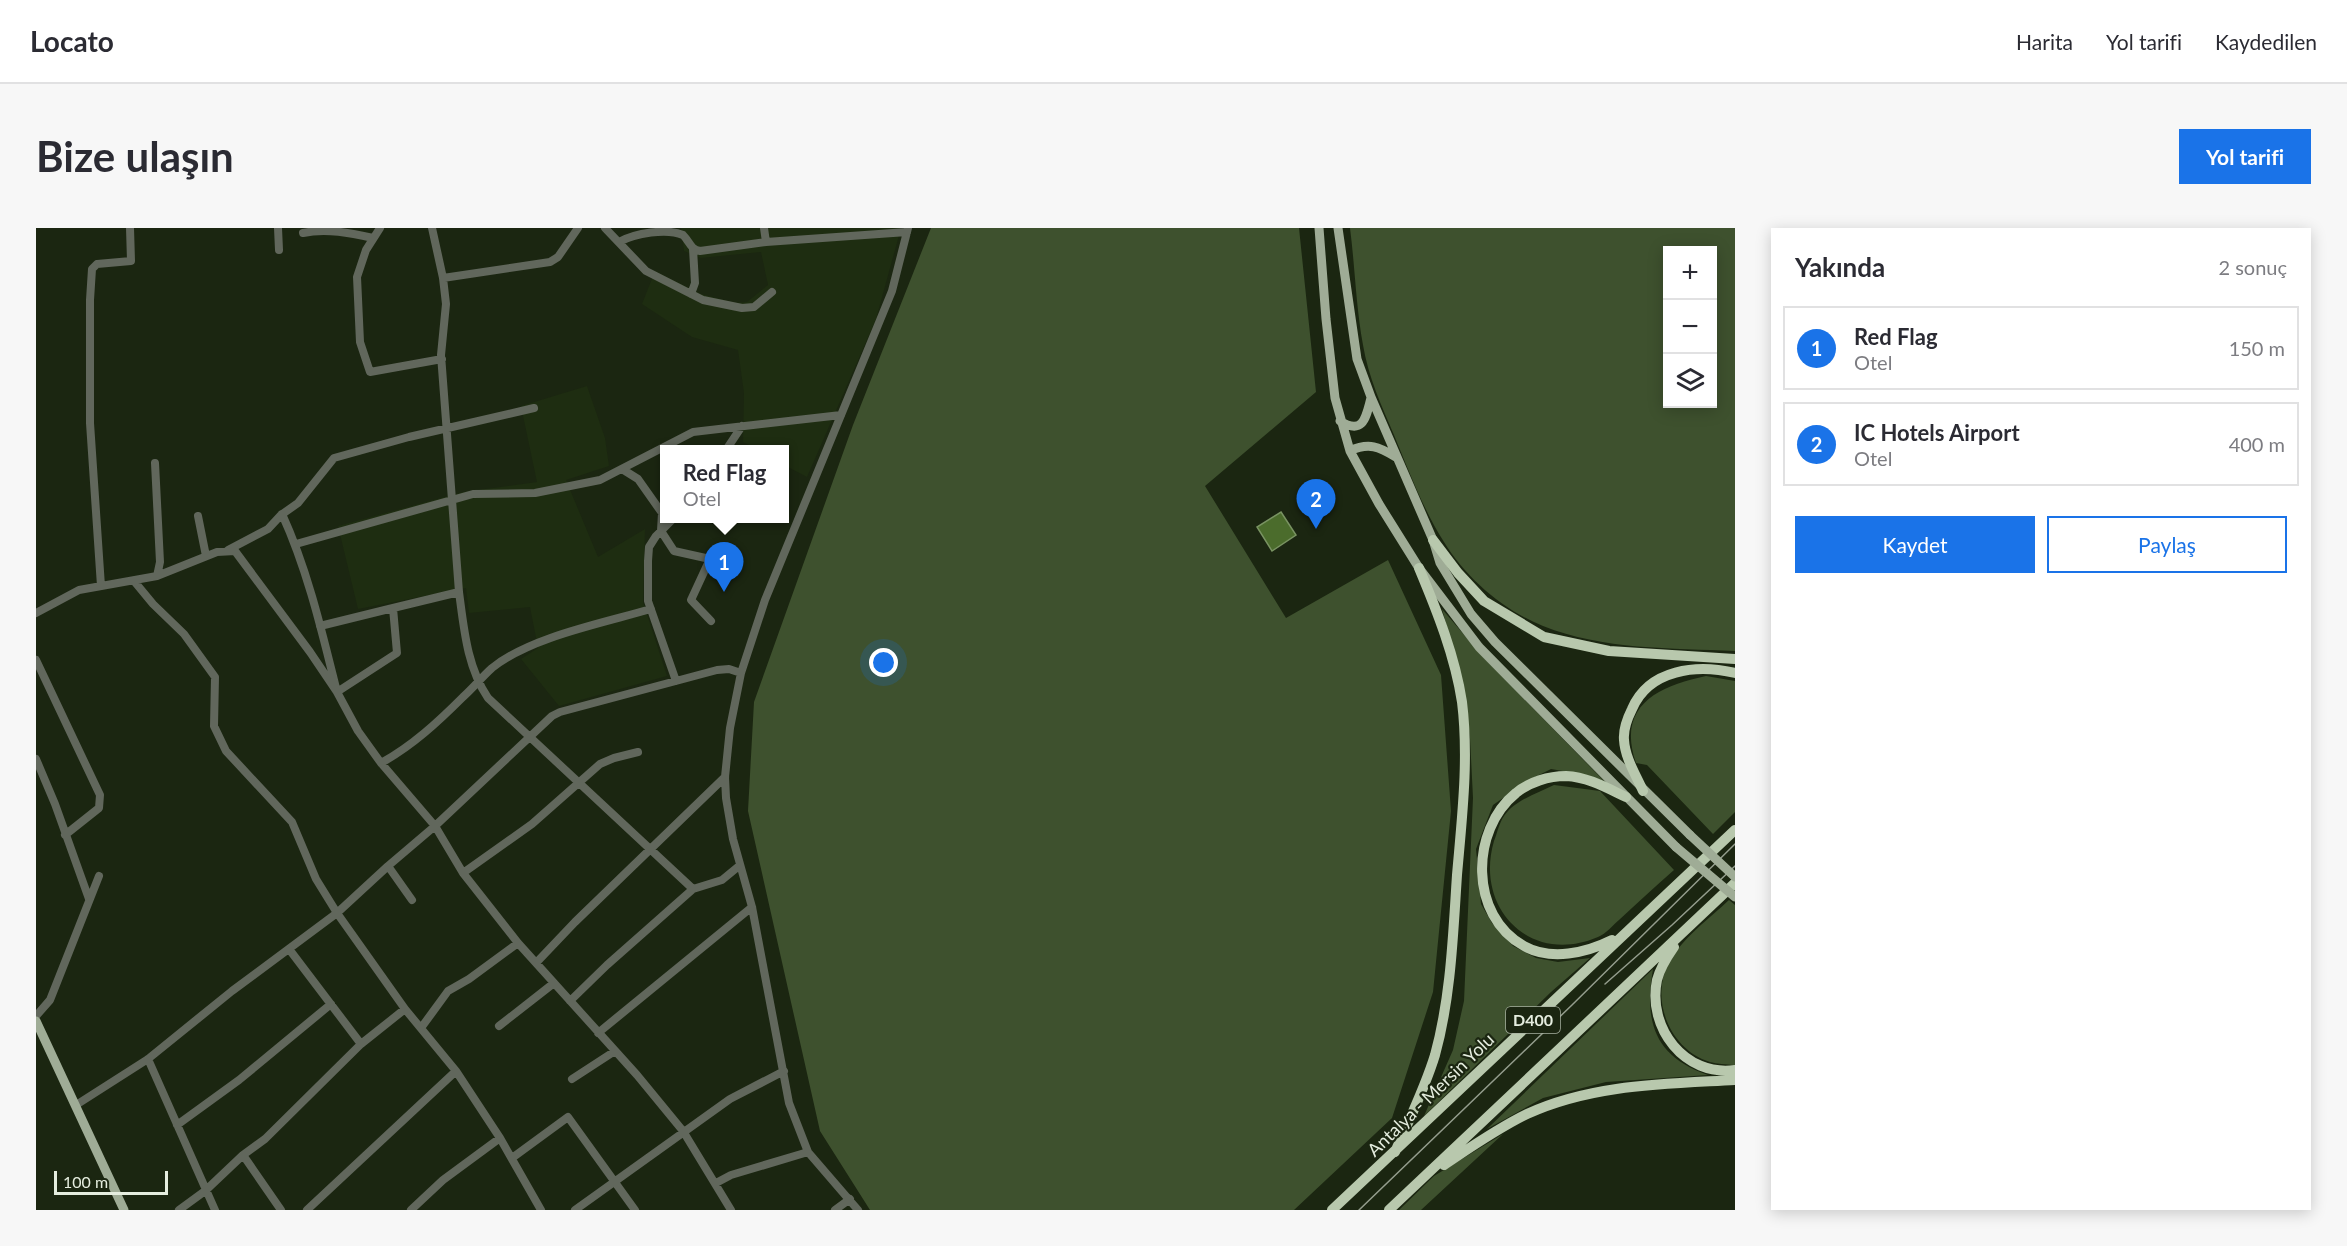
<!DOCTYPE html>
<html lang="tr">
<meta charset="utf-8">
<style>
:root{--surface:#fff;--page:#f7f7f7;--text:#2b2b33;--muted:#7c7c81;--line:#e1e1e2;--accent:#1a73e8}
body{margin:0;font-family:Lato,sans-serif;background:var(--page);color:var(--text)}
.controls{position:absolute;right:18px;top:18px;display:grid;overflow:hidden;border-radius:0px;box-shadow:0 3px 15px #0003}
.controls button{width:54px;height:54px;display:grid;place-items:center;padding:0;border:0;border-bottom:2px solid var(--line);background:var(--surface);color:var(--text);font:30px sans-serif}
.scale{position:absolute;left:18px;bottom:15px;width:114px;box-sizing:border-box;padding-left:6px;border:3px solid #e5eddf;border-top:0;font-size:16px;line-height:21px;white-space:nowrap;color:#e5eddf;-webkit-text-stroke:4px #1b2611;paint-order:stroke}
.you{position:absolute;left:848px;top:435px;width:21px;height:21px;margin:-15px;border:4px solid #fff;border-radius:50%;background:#1a73e8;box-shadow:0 0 0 9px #1a73e833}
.badge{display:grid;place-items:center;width:39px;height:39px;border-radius:50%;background:var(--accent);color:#fff;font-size:20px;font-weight:700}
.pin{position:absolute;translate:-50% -50px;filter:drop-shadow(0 2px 3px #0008)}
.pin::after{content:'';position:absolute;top:32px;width:21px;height:18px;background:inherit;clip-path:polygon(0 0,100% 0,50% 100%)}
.popup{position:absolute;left:624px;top:217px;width:129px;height:78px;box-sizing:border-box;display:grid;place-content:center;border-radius:0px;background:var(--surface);filter:drop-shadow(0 2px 4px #0005);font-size:20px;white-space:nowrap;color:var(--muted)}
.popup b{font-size:22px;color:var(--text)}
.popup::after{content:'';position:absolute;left:50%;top:100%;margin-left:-12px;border:12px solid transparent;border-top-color:var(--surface)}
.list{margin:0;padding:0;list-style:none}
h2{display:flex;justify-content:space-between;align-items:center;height:78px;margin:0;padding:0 24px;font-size:26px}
h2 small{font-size:20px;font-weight:400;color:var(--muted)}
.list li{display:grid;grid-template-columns:39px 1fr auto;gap:18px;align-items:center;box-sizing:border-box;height:84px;margin:0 12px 12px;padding:0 12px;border:2px solid var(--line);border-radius:0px}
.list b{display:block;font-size:22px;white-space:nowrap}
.list p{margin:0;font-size:20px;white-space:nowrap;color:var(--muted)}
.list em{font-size:20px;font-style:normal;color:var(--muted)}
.actions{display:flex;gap:12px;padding:18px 24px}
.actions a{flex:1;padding:14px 0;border:2px solid var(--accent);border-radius:0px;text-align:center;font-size:21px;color:var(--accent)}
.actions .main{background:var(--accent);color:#fff}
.icon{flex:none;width:33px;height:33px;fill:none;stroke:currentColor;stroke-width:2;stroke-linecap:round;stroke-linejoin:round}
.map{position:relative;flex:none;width:1699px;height:982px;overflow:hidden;border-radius:0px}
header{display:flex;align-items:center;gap:36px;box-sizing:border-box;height:84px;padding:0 30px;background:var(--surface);border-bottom:2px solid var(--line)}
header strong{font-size:28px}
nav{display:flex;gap:33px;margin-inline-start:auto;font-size:21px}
.intro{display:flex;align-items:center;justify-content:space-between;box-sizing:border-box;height:144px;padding:0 36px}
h1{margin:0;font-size:42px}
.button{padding:15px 27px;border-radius:0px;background:var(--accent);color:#fff;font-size:21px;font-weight:700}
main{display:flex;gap:36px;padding:0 36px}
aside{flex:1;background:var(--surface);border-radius:0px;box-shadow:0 3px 15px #0003}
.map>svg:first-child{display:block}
.built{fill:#1e2d11}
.green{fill:#3e512e;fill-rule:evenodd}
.water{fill:#4b6c2c;stroke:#799362;stroke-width:1.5}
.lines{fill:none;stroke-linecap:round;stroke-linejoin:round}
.minor{stroke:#61675c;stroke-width:8}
.major{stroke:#9fac96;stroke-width:9}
.highway{stroke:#b8c8ad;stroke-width:10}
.tram{stroke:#949d8d;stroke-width:1.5}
.major-bridge{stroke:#9fac96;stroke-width:9}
.labels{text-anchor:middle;stroke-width:4.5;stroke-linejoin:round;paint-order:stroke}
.shield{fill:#1b2611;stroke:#a8b1a1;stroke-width:1.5}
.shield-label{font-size:16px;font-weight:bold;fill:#e5eddf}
.street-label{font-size:18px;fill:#e5eddf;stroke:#1b2611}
</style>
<header>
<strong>Locato</strong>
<nav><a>Harita</a><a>Yol tarifi</a><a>Kaydedilen</a></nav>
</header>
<div class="intro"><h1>Bize ulaşın</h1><a class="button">Yol tarifi</a></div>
<main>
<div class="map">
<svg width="1699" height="982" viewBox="0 0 1699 982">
<rect width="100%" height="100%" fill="#1b2611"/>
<!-- built -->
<path class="built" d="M645,0H865L840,91L771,249L748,237V222L721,221L707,214L708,165L702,122L656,109L606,76L619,43L665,66L700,75L711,74L732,57L725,24L665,30L648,23Z
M551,158L569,210L573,238L530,252L562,329L609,301L607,374L631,448L523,478L485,431L502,420L494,379L433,385L430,360L322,381L302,298L427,264L501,254L485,178Z"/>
<!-- green -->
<path class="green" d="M895,0H1263L1280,164L1169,258L1250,390L1352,332L1405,447L1415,583L1397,764L1356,890L1258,982H834L784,903L712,583L718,474L817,197Z
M1314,0H1699V423C1635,420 1567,422 1507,398C1467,382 1430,350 1408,314C1388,283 1372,241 1358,207C1346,179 1332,148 1327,117C1320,79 1319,39 1314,0ZM1632,22H1676V176H1632Z
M1406,381L1448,430L1568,553L1550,547L1515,541L1493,552L1457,577L1440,621L1445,676L1456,695L1477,718L1500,730L1522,734L1554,730L1515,764L1388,888L1417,822L1428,773L1437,570L1434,510L1427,457Z
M1670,448L1699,453V584L1677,606L1611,537L1600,535C1580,478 1622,458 1670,448Z
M1518,557L1564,563L1638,642C1619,659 1601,675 1583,692C1577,697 1570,706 1562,709C1495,738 1438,681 1458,613C1461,606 1463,595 1468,588C1479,572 1502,565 1518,557Z
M1693,672L1699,677V837H1697C1690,836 1681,836 1674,834C1634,822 1614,772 1632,736C1645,711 1673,691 1693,672Z
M1617,741C1608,794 1618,828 1672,847L1570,854L1507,870L1451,901Z
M1467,906L1385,982H1363L1398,948Z"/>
<!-- water -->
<path class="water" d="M1245,284L1260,307L1236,323L1221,299Z"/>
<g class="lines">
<!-- minor -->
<path class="minor" d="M242,0L243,22
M344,0L330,22L321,49L324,114L334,144L406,131
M396,0L407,50L410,76L405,127L423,364C428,401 431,439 452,470L657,661
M569,0L610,43L667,72L706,80L718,79L736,64
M728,0L730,14
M267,5C290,0 315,5 337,10
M583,14C599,5 631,0 647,7C654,14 654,21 664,23L730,14L871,4
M407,50L514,34L522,29L542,0
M655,66L659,55L657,21
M690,222L706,198
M119,235L124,334L121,348
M586,241L602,251L626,285L625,303L638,323L674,331L655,372L675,393
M246,286C272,343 286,404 301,464L361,425L357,380L423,364
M162,288L170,328
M638,290L620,308L613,319L612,333V373L640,453
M260,316L437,266L499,265L564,252L657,204L805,187
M192,322L232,301L245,287L262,275L298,230L373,209L498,180
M98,353L117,376L148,406L179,449L178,498L190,523L256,594L280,651L301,685L369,781L420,843L464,910L505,982
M65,358L54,195V72L56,41L61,36L95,33L94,0
M0,385L43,362L121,348L181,324L199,323L274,424L301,464L322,503L345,535L399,598L427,645L482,715L601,847L647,903L695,982
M284,398L357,380
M0,432L64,567L63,580L29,607
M0,531L19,576L53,671
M345,535C376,518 402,494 427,469C437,460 446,449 456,440C494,409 567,395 615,381
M352,638L376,672
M427,645L496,596L564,536L578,530L602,524
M253,721L325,816
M500,735L539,694L689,549
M534,773L571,737L657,661L686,652L703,638
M0,788L14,772L63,648
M463,798L518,755
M385,800L412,763L433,751L482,715
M562,805L716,679
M112,831L179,982
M536,851L579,823
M40,877L112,831L196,763L301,685L352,638L399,598L516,488L524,484L681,442L693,441L705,445
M141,897L203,852L295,776
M207,927L245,982
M476,930L532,889L599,982
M680,955L695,947L772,924
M143,982L169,963L207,927L229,911L325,816L369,781
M271,982L420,843
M375,982L407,952L464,910
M539,982L694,871L748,843
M799,982L814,971
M822,982L772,924L753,875L716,679L697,611L690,570L689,549L694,500L705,445L729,372L856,63L872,0"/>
<!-- major -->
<path class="major" d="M1283,0L1290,91L1299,170L1314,223L1343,276L1383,340L1443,419L1640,619
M1302,0L1321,131L1335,169L1397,312L1404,335L1435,386L1459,414L1654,607
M1304,193C1328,208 1330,188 1335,170
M1314,223C1333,214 1343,219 1360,229
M0,793L88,982"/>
<!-- highway -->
<path class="highway" d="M1397,312L1422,345L1448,373L1508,409L1573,423L1699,431
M1607,563C1600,547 1589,530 1588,512C1587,501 1591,491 1596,481C1613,441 1661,436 1699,445
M1576,712C1550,725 1515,733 1488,718C1433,688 1434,602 1480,565C1493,554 1513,548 1530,548C1552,549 1571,560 1590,569
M1638,719C1631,729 1624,740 1621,752C1611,800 1649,849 1699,842
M1359,924C1373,892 1389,860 1399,827C1415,769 1417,707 1421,647C1426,589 1433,531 1426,474C1419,428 1401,383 1383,340
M1408,937C1435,919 1462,900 1491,886C1556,856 1629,856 1699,852
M1296,982L1699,602
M1353,982L1699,655"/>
<!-- tram -->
<path class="tram" d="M1569,756L1636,697L1699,638
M1323,982L1536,777L1699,616"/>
<!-- major-bridge -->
<path class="major-bridge" d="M1654,607L1699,649
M1640,619L1699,669"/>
</g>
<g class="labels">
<!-- shield labels -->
<rect class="shield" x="1470" y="779" width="54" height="26" rx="4.5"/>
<g class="shield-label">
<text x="1497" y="798">D400</text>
</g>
<!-- street labels -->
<g class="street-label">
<text transform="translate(1395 867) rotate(-44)" y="6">Antalya - Mersin Yolu</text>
</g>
</g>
</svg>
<div class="controls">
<button>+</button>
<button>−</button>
<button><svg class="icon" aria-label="layers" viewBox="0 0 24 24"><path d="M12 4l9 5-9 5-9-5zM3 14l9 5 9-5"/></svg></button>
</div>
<div class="scale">100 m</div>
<div class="you"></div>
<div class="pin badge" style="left:688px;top:364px">1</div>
<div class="popup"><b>Red Flag</b>Otel</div>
<div class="pin badge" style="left:1280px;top:301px">2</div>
</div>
<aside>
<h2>Yakında<small>2 sonuç</small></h2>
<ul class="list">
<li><span class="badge">1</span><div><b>Red Flag</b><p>Otel</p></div><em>150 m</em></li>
<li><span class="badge">2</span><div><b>IC Hotels Airport</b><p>Otel</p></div><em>400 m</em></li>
</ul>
<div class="actions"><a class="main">Kaydet</a><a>Paylaş</a></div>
</aside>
</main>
